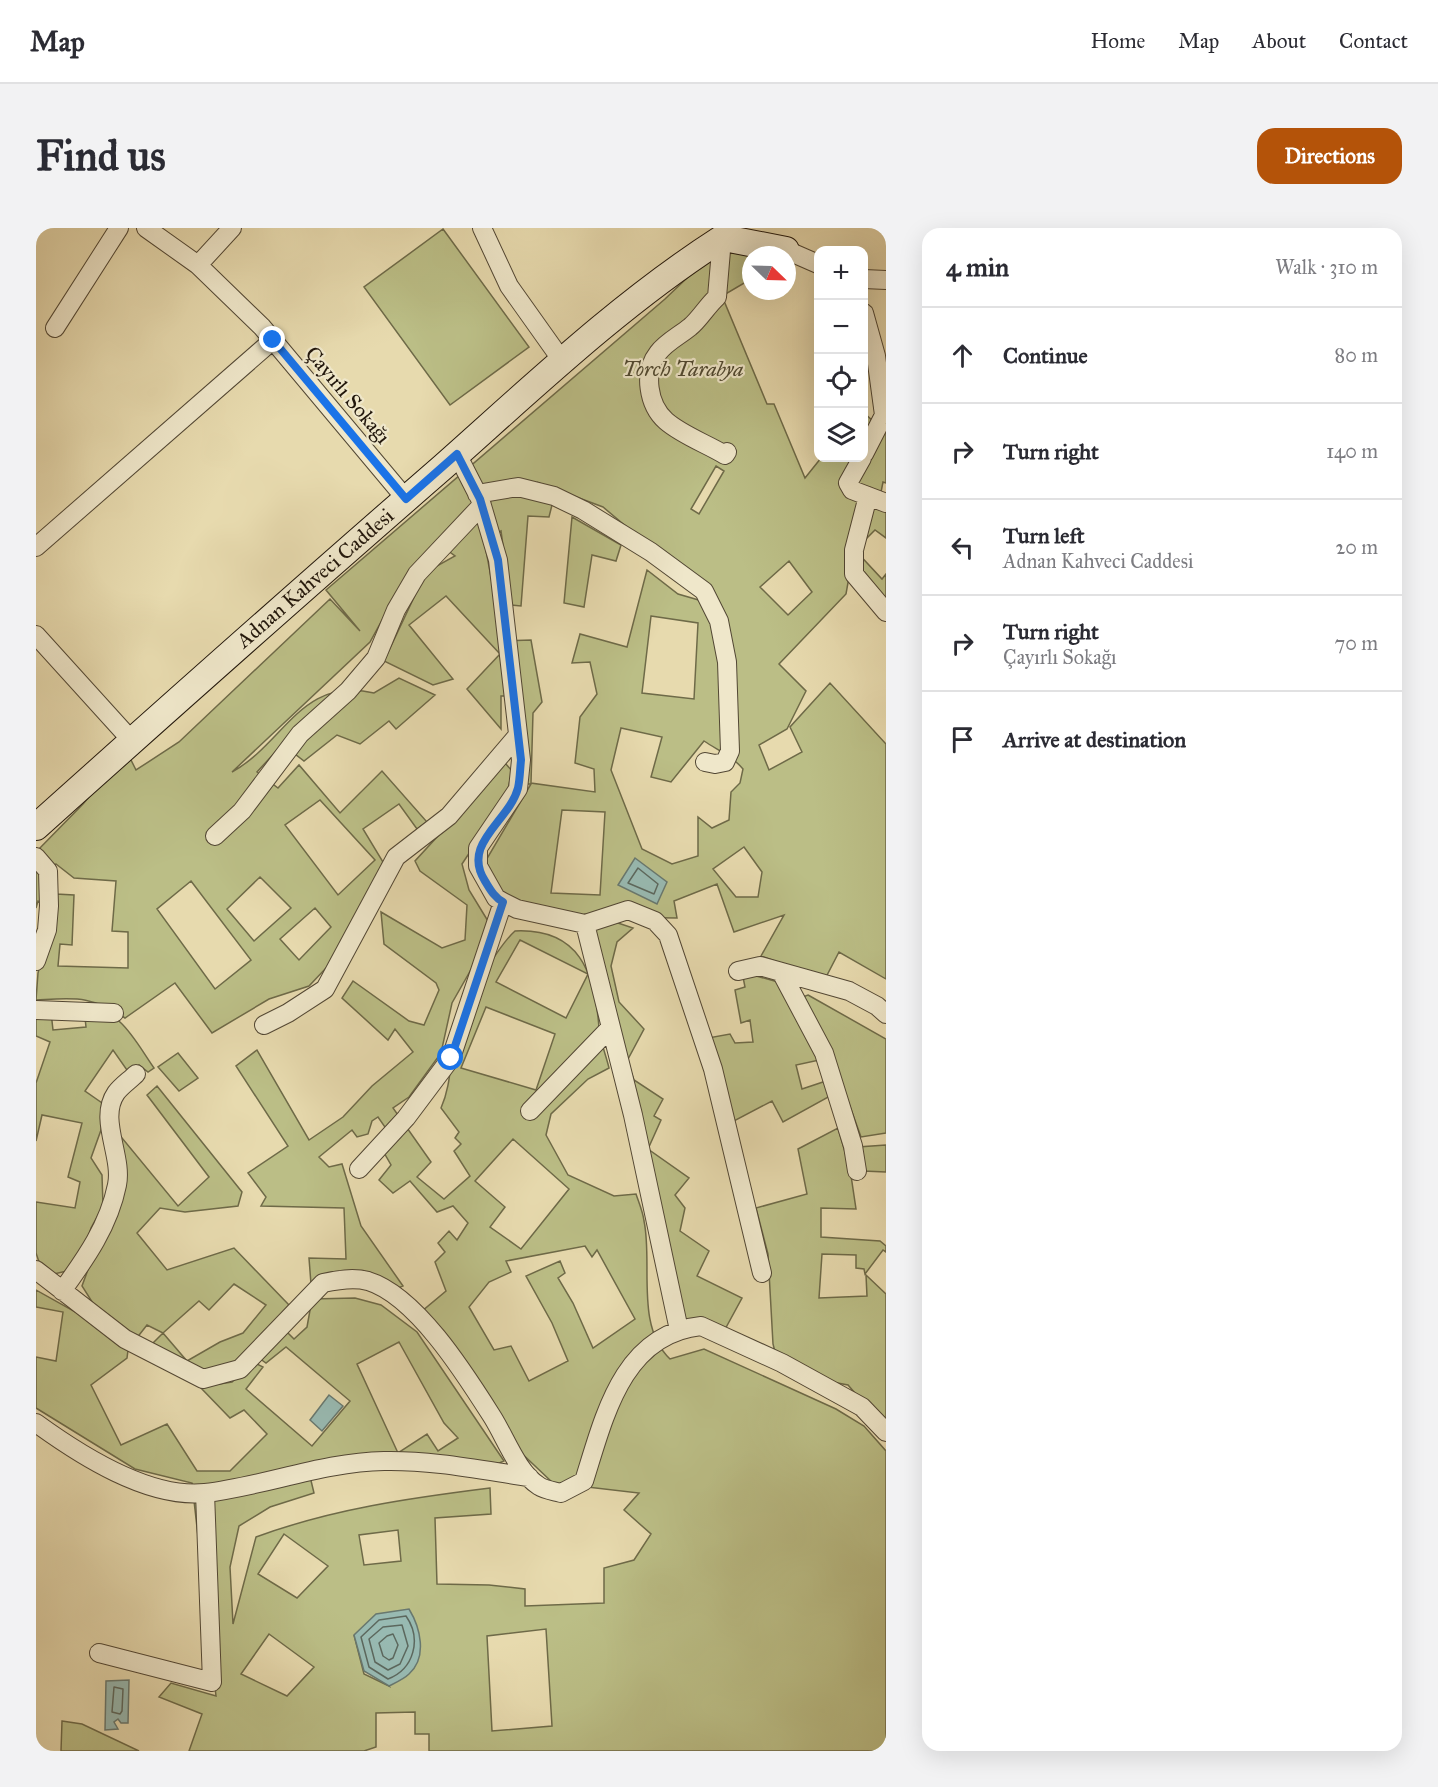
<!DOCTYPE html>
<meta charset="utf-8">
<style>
:root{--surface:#fff;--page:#f2f2f3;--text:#2b2b33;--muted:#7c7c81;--line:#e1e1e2;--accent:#b45309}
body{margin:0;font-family:"IM FELL Great Primer",serif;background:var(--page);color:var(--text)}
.controls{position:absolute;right:18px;top:18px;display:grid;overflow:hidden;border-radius:12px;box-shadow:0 6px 24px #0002}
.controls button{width:54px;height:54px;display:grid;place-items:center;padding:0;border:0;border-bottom:2px solid var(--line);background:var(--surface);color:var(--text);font:30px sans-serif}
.compass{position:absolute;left:706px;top:18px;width:54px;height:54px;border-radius:50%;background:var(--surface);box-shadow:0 6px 24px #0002;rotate:113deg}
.stop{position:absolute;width:18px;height:18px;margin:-14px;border:4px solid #1a73e8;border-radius:50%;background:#fff}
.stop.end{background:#1a73e8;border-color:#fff;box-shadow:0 2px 6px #0008}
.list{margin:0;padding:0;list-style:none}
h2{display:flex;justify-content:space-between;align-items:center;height:78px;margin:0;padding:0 24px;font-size:26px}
h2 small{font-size:20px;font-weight:400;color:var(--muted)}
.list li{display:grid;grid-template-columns:39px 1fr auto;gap:18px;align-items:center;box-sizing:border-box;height:96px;padding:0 24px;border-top:2px solid var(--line)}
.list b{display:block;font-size:22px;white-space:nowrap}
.list p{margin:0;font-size:20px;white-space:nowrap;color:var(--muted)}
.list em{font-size:20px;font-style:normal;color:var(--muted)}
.icon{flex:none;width:33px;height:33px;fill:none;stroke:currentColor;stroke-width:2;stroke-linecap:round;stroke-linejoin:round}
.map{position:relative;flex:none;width:850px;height:1523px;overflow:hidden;border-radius:18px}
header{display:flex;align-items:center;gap:36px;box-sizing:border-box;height:84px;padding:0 30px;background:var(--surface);border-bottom:2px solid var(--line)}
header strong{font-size:28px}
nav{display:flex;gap:33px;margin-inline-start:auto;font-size:21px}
.intro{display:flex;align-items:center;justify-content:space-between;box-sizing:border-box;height:144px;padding:0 36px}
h1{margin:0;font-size:42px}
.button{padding:15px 27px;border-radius:18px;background:var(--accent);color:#fff;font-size:21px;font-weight:700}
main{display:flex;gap:36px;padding:0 36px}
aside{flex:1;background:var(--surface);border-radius:18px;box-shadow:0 6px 24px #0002}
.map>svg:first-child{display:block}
.green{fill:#bbbe86;stroke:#6e6a48;stroke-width:1.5;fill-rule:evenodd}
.water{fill:#98bab2;stroke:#68786f;stroke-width:1.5}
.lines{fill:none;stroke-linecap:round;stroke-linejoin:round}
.shore{stroke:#5c685e;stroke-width:1.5}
.street-casing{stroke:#524734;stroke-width:20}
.secondary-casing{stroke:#21160b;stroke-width:28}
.street{stroke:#efe7ca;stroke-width:18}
.secondary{stroke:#efe7ca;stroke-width:26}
.route{stroke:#1a73e8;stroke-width:8}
.labels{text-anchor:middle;stroke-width:4.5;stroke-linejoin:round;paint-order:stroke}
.park-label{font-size:21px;font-style:italic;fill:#4f4830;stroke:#efe7ca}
.street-label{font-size:21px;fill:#21160b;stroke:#efe7ca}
</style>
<header>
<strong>Map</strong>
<nav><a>Home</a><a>Map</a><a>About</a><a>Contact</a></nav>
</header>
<div class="intro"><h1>Find us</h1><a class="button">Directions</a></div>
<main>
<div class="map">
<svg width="850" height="1523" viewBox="0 0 850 1523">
<rect width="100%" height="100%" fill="#e7daae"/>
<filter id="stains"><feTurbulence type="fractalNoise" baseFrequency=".00333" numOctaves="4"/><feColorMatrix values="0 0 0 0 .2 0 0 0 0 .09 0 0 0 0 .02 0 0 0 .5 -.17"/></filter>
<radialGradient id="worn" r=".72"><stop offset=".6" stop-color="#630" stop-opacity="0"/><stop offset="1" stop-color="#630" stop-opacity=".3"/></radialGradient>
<!-- green -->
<path class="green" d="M407,1L493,119L414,177L328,59Z
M714,22L715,51L686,68L731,176H738L769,250L785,230H828V185L837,193L850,192V255L847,254L844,269L850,274V310L839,302L819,322L846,351L850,346V382L813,349L810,366L743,436L770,463L751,501L723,517L733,542L766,524L754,499L794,455L850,516V751L803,724L789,751L725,728L748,687L698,704L681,656L638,673L641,690L482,688L446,639L495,556H488L482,468H465V501L431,461L464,426L410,368L373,397L417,451L397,457L348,433L390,344L419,328L404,317L373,343L334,414L196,544C249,515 265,448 338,465L363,450L399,467L360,501L353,493L324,516L301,507L268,533L255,523L243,520L221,544L242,560L263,537L304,585L346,543L391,594L381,601L363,576L327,601L347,634L308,728L290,740L273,758L233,771L176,805L139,755L89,790C54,767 40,770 0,772L2,745L18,681L2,673L0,680V624L47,576L91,524L100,542L143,514L294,371L324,403L290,362L629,71L673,29ZM680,238L688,243L663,286L655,281ZM503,255L567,279L624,327L673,375L642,366L611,342L591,419L544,406L536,435L554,434L561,466L544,489L539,535L558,541L559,564L495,555L497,485L506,474L495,412L467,413L448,312L465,303L475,377L485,378L492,288L513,289L517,273ZM753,333L776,364L752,387L724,359ZM615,388L662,395L658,471L606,465ZM585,500L626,509L615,549L635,554L668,513C683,523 695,527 707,541L704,555L695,564L693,592L676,600L662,589V628L636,636L606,621L575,542ZM284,572L339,632L302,667L249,597ZM526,582L569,584L564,667L515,665ZM708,619L726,644L722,669H700L677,641ZM20,636L38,650L80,653L76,703L92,704V740L22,738L24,716L36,717L38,667L20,666L11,643ZM224,649L255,680L218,713L191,681ZM155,653L215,732L179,761L121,681ZM279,680L295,699L263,732L244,711Z
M536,289L585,317L580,333L556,327L548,379L528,375Z
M469,535L476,543L470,570L426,636L433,662L455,698L453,710L416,775L405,825L373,869L357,880L395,934L381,949L408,971L434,948L418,923L425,916L419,910L423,904L405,880C417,853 413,826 422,799C429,776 461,719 479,703C543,700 559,744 563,800C564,813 570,827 573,840L552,851L515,886L510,907L532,947L578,968L600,966C603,975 607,984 608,993C617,1035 599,1098 634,1131L668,1121L800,1181L828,1198L850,1223V1523H393V1506H379V1484L340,1485V1519L328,1523H153L166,1486L123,1469L135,1455L180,1468L156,1255L99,1241L0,1180V1129L20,1133L27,1084L0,1079V1062L93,1114L91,1130L55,1157L85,1217L131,1196L161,1243H194L231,1206L208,1182L194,1190L164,1159L196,1154L217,1134L227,1139L210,1161L276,1218L314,1173L250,1119L230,1135L223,1130L249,1102L258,1111L271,1099L276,1071L319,1070L345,1077L381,1104L468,1233L461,1236H271L278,1265L234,1279L203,1298L194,1339L197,1396L220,1309C296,1281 374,1270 454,1260L455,1286L399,1290L401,1356L453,1357L489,1361V1378L568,1375V1340L598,1332L615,1306L588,1282L603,1265L517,1255L479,1219L385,1084L410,1063L399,1034L409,1024L402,1015L413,1003L421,1012L432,995L417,978L401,984L374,953L357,965L343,952L355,937L343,916L349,899L342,889L336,893L332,906L321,909L316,902L283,929L293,939L306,936L325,998L367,1058L355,1063L275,1056L273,1030L310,1031L308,980L225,978L230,969L212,945L252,918L200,838L221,822L273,912L307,889L336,858L377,824L359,801L352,812L306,770L317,753L373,793L388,797L403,762L400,755L348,716L345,684L406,720L429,712L431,677L384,643L379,633ZM484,712L552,746L530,790L460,754ZM450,779L519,806L500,862L425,840ZM477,911L533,961L485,1021L454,999L469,979L439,953ZM549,1018L556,1029L561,1022L599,1091L557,1120L537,1075L522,1050L529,1045L524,1033L490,1048L516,1095L532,1133L493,1153L475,1118L458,1122L433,1079L453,1054L475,1044L470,1033ZM363,1114L408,1195L422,1210L402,1223L391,1206L362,1225L321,1136ZM362,1302L365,1333L328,1337L323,1307ZM248,1306L292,1338L261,1370L222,1346ZM510,1401L516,1498L456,1503L451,1408ZM233,1406L278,1439L251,1468L205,1446ZM318,1407L353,1458L328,1446Z
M579,694L597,700L581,714L575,738L583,774L608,801L591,833L598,852L627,871L618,888L625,892L612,921L653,950L639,967L649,980L644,1003L673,1023L661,1048L706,1070L687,1105L643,1097L554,703Z
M706,744L742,754L788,831L760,837L766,861L790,853L796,867L747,894L736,873L698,893L672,810L694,806L699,815L717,814L714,792L705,795L699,762L709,759Z
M772,767L850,811V905L825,909L807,859L764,770Z
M48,780C84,779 99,813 118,840L112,844L103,837L93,845L77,822L49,863L69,877L65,902L55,930L66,947L67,978L55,1000L49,1020L35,1042L18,1046L4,1037L0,1025V974L39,980L44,954L32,949L46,895L6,887L0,913V855L14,814L0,808V787L15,784L17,802L50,799Z
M142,825L162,850L143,863L122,839Z
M121,858L206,964L202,978L149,984L124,980L101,1005L131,1042L198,1020L253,1077L201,1136L171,1145L111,1121L127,1105L111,1097L100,1111L65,1088L46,1058L77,973V899L142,978L173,949L111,867ZM198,1056L230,1077L207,1105L184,1114L151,1133L127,1105L163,1073L173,1082Z
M802,900L814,941L820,981L785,980V1009L844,1013L850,1018V1024L847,1022L829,1046L828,1041L820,1040V1027L786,1026L783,1070L831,1068L830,1047L850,1066V1201L812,1157L744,1144L737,1116L732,1026L720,980L771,966L762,921Z
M850,917V944L827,943L822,919Z
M26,1493L46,1496L103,1523H25Z"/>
<!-- water -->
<path class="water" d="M599,630L631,654L621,676L582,657Z
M293,1167L307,1178L286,1203L274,1192Z
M373,1381C384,1399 392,1429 373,1446C368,1451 359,1455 353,1458L328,1443L318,1407L340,1386Z
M93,1452L92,1495H85L82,1491L78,1494L82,1501L69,1502L70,1453Z"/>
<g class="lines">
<!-- shore -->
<path class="shore" d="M602,640L622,656L618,666L592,655Z
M370,1388C386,1411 378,1441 352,1451L333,1439L325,1409L343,1392Z
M366,1397L372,1418L364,1436L352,1442L339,1434L333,1411L347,1399Z
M357,1406L362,1417L357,1430L353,1432L347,1428L343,1415L351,1408Z
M78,1459L87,1461L86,1483L84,1486L76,1484Z"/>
<defs>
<path id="street" d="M110,0L162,37L226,99L370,271
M446,0L473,58L527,134
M686,11L681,69C671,78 663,92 654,99C643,108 630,114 622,125C607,144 612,177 630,193C646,207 671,216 689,227L691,224
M750,22L782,36
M162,37L196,0
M828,51L850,52
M828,85L840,128L848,187
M19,100L83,0
M421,226L444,271L462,332L485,532L482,561L442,620V638L460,670L467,674L481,681L549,696L597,887L643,1102
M828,226L848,187
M826,230L812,255L816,262L850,275
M441,266L482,259L518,268L547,282L615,324L668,363L683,393L691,434L694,523L689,534L679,536L669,534
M832,268L818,322V346L850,384
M0,319L237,112
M0,407L96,513
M179,608L206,583L264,506L312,463L340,430L360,382L381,346L446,277
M0,629L12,643L13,678L11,702L0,733
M549,696L592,682L619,693L632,707L677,841L726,1045
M702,743L724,738L813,763L841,778L850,786
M745,744L788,825L817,918L821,943
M0,782L78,785
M228,797L252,785L289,761L360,629L413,588L482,507
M494,883L575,799
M323,941L370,890L415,830L467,674
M0,1042L89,1111L167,1151L204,1141L287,1055C301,1052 317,1049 332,1053C381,1068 431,1149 457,1190C470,1211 482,1245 503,1258C509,1262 518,1263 525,1265L548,1253C568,1190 586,1106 665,1098L746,1135L826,1179L850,1204
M26,1063C50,1030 73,997 81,957C87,928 62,891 80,865C85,858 94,852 100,846
M0,1195C44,1227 112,1271 169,1265C229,1258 287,1234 348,1233C396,1232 445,1242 493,1249
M63,1425L176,1454L169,1265"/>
<path id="secondary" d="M688,10L750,22
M0,599C135,478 271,357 408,238C497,159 585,75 685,11"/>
</defs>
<!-- street casing -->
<use href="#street" class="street-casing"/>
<!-- secondary casing -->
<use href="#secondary" class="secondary-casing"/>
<!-- street -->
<use href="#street" class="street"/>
<!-- secondary -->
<use href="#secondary" class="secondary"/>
</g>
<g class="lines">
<!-- route -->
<path class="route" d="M237,112L370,271L421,226L444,271L462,332L485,532C484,541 484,551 482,560C473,594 425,615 449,653C454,661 458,669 467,674L415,830"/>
</g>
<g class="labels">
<!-- park labels -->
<g class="park-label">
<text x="647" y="148">Torch Tarabya</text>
</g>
<!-- street labels -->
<g class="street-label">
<text transform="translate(312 167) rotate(50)" y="7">Çayırlı Sokağı</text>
<text transform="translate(279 350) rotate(-41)" y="7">Adnan Kahveci Caddesi</text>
</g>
</g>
<rect width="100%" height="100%" filter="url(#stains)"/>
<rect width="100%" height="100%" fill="url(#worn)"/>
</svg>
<div class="controls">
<button>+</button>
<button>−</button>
<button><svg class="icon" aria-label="locate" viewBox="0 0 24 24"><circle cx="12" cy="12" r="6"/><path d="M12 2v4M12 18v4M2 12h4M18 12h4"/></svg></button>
<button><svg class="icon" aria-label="layers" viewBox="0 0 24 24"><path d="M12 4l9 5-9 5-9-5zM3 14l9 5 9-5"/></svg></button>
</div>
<svg class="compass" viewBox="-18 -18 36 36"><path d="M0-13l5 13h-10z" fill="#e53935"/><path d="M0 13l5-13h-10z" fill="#7c7c81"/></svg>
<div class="stop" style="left:415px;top:830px"></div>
<div class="stop end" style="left:237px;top:112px"></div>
</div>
<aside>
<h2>4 min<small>Walk · 310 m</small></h2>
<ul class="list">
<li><svg class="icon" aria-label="ahead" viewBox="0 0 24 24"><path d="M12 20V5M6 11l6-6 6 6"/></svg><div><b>Continue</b></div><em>80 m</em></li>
<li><svg class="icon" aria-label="right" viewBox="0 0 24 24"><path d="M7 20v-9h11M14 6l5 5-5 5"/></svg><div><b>Turn right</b></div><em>140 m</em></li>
<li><svg class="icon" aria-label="left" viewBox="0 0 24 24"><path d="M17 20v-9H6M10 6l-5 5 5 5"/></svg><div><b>Turn left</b><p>Adnan Kahveci Caddesi</p></div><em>20 m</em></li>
<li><svg class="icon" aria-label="right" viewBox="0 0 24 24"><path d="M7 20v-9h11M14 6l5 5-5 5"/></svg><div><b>Turn right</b><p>Çayırlı Sokağı</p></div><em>70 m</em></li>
<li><svg class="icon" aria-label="arrive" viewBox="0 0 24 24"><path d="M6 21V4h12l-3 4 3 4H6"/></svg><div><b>Arrive at destination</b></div></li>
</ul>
</aside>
</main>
